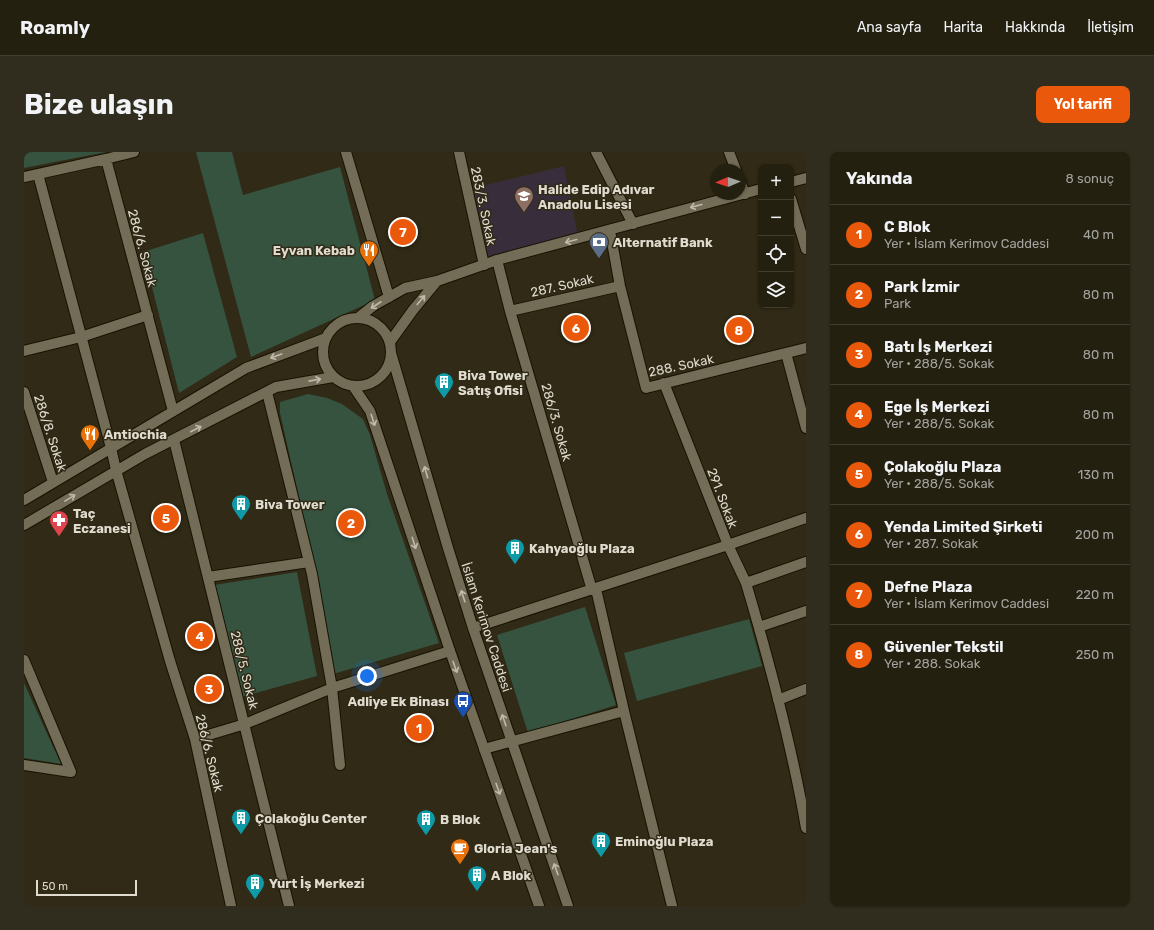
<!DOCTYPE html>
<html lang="tr">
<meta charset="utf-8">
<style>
:root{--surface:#242010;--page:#302d1e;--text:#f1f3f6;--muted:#a3a39f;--line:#413e30;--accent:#ea580c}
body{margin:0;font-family:Rubik,sans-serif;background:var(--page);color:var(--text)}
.controls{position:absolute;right:12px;top:12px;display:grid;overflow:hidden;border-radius:8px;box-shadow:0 1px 3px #0004}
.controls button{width:36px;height:36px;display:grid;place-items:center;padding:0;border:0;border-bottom:1px solid var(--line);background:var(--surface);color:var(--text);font:20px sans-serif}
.compass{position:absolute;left:686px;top:12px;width:36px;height:36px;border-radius:50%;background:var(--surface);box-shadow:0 1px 3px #0004;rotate:268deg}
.scale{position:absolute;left:12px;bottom:10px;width:101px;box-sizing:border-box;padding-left:4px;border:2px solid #dfdbcf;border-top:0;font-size:11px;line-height:14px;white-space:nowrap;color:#dfdbcf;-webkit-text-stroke:3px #302a16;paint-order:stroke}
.you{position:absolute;left:343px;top:524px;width:14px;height:14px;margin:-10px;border:3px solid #fff;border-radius:50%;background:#1a73e8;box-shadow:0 0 0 6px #1a73e833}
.badge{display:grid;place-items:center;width:26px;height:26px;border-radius:50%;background:var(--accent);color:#fff;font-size:13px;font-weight:700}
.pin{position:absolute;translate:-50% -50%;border:2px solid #fff;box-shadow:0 1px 4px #0006}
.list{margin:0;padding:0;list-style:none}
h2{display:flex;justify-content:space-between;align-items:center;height:52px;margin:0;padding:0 16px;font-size:17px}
h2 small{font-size:13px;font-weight:400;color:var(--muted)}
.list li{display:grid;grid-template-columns:26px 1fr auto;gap:12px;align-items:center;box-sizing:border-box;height:60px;padding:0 16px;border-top:1px solid var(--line)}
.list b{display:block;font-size:15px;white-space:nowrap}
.list p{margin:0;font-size:13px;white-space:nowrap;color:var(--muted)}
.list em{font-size:13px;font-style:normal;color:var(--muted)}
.icon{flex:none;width:22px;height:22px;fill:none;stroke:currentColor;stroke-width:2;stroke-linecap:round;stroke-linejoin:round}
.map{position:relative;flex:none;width:782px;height:754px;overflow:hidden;border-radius:8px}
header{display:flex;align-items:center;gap:24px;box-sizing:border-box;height:56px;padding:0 20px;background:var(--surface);border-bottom:1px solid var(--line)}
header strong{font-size:19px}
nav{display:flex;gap:22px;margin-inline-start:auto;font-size:14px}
.intro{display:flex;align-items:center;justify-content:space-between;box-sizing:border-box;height:96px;padding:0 24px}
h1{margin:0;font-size:28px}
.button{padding:10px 18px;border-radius:8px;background:var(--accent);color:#fff;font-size:14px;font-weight:700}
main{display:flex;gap:24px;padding:0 24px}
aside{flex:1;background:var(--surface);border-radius:8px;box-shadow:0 1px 3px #0004}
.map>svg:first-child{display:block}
.education{fill:#382d3b}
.green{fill:#35533f}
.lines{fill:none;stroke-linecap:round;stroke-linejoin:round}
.minor-casing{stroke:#181202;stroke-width:12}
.secondary-casing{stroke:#181202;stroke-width:12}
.minor{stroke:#736c57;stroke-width:10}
.secondary{stroke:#736c57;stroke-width:10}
.oneway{stroke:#bfbaab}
.labels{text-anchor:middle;stroke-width:3;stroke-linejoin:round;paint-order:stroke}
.poi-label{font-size:13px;font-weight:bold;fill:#dfdbcf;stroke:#302a16;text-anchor:start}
.street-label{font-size:13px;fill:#dfdbcf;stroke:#302a16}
</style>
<header>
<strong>Roamly</strong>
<nav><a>Ana sayfa</a><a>Harita</a><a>Hakkında</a><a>İletişim</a></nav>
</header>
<div class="intro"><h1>Bize ulaşın</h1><a class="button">Yol tarifi</a></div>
<main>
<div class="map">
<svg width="782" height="754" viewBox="0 0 782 754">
<rect width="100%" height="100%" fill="#302a16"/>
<!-- education -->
<path class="education" d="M540,14L554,84L461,106L445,37Z"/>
<!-- green -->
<path class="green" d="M0,0H82L0,16Z
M172,0H208L219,43L316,15L351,148L227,205Z
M179,81L213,205L155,241L119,100Z
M284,242L303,246L318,252L339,267L346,283L363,342L415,491L309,522L300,476L295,433L256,261V250Z
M273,420L293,524L217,545L190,433Z
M561,455L592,553L504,581L473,483Z
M725,467L738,514L613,549L600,501Z
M0,531L37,612L0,606Z"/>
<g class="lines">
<defs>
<path id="minor" d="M322,0L365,145
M435,0L460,113
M572,0L609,72
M705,0L712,18
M82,7L110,0
M14,22L87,296
M0,25L82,7L149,259
M716,29L721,42
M767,47L782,97
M586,79L596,134L622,236L782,196
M473,108L486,159L568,438
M486,159L596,134
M0,199L57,185L124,163
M762,201L782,276
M640,231L704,393L782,366
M0,240L29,330
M243,240L288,422L308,536L316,613
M150,288L265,754
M92,318L146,509L171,587L207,754
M184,425L285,410
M722,431C746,512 768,594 782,676
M572,437L600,559L648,754
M735,475L782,459
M449,476L704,393L722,431L782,410
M0,508L47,620
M754,548L782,537
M171,587L221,572L308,536L426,499
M460,597L600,559
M0,613L47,620"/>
<path id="secondary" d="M767,30L782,26
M334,166L349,154L381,136L413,129L473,108L737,37
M299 200a34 34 0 1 1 68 0a34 34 0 1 1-68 0Z
M366,190L389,158L413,129
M367,201L424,396L449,476L544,754
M329,234L346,259L426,499L515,754
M87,296L92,318
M0,348L222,216L302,186
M0,373L121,302L252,235L309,225"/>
</defs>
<!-- minor casing -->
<use href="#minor" class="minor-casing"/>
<!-- secondary casing -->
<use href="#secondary" class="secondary-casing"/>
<!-- minor -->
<use href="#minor" class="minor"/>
<!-- secondary -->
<use href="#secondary" class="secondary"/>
</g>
<!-- one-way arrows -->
<defs><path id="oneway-shaft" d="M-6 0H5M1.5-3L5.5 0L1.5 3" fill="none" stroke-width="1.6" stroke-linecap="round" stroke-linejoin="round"/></defs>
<g class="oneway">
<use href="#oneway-shaft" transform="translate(672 54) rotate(165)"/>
<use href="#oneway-shaft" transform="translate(547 89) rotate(165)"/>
<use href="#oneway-shaft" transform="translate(397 148) rotate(-50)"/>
<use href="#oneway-shaft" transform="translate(352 153) rotate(147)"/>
<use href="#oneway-shaft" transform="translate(252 204) rotate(160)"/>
<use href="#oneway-shaft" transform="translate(291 228) rotate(-11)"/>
<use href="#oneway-shaft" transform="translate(349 268) rotate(72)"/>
<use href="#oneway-shaft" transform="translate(172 277) rotate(-27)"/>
<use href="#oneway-shaft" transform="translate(402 320) rotate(-106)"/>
<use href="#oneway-shaft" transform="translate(46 346) rotate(-31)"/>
<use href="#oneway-shaft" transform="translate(390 391) rotate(72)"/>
<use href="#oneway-shaft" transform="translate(439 444) rotate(-108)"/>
<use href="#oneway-shaft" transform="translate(431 515) rotate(71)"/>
<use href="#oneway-shaft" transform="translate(480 568) rotate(-109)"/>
<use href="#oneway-shaft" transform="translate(474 637) rotate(71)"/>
<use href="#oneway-shaft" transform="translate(532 717) rotate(-109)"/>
</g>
<!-- icons -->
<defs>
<symbol id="school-pin" viewBox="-11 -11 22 30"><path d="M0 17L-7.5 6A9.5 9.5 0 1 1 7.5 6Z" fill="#8d6e63" stroke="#302a16"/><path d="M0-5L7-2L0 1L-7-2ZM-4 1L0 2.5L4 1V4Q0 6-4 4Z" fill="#fff"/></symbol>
<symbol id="bank-pin" viewBox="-11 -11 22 30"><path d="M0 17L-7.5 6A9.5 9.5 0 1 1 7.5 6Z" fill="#5c6f8a" stroke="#302a16"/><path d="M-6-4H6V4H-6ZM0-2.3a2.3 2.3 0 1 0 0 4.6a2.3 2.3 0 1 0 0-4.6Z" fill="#fff"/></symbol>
<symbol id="restaurant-pin" viewBox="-11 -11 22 30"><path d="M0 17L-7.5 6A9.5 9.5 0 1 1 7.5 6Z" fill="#e8710a" stroke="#302a16"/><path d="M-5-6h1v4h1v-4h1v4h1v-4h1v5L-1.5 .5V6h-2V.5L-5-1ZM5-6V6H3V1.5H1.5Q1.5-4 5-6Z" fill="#fff"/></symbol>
<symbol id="building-pin" viewBox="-11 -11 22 30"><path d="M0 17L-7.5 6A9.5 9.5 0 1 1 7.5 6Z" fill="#0f9aa8" stroke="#302a16"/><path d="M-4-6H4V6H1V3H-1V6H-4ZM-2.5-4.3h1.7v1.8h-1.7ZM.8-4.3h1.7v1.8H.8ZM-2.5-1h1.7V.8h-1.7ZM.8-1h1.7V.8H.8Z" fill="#fff"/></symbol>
<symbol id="pharmacy-pin" viewBox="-11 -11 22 30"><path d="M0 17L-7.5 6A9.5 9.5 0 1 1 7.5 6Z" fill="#e0444e" stroke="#302a16"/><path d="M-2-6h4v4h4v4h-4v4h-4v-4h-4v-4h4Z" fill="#fff"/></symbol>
<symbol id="bus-pin" viewBox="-11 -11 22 30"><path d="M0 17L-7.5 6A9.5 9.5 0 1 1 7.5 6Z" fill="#1a4fb4" stroke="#302a16"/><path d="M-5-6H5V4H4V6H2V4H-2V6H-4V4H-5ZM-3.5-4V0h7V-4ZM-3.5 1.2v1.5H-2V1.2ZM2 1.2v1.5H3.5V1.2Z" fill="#fff"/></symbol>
<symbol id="cafe-pin" viewBox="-11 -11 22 30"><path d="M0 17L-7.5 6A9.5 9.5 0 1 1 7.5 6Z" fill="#e8710a" stroke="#302a16"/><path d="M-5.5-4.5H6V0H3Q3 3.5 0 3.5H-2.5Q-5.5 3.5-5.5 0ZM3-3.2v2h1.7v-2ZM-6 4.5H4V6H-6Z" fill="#fff"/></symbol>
</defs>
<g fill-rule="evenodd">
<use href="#school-pin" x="489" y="33" width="22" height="30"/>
<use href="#bank-pin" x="564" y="79" width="22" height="30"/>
<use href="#restaurant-pin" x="334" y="87" width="22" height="30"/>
<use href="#building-pin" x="409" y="219" width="22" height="30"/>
<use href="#restaurant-pin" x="55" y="271" width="22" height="30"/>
<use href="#building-pin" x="206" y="341" width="22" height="30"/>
<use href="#pharmacy-pin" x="24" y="357" width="22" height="30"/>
<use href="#building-pin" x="480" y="385" width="22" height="30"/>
<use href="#bus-pin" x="428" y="538" width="22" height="30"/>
<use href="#building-pin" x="206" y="655" width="22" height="30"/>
<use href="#building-pin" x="391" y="656" width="22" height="30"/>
<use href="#building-pin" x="566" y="678" width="22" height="30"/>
<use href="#cafe-pin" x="425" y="685" width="22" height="30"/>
<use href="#building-pin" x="442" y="712" width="22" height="30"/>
<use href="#building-pin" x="220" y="720" width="22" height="30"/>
</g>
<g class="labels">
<!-- poi labels -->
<g class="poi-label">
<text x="514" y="42">Halide Edip Adıvar<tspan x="514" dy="15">Anadolu Lisesi</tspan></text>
<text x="589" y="95">Alternatif Bank</text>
<text x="331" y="103" text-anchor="end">Eyvan Kebab</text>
<text x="434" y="228">Biva Tower<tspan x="434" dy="15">Satış Ofisi</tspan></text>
<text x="80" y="287">Antiochia</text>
<text x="231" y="357">Biva Tower</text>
<text x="49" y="366">Taç<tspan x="49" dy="15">Eczanesi</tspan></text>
<text x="505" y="401">Kahyaoğlu Plaza</text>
<text x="425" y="554" text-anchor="end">Adliye Ek Binası</text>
<text x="231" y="671">Çolakoğlu Center</text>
<text x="416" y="672">B Blok</text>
<text x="591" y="694">Eminoğlu Plaza</text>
<text x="450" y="701">Gloria Jean's</text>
<text x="467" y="728">A Blok</text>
<text x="245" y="736">Yurt İş Merkezi</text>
</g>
<!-- street labels -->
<g class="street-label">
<text transform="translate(460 54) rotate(78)" y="5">283/3. Sokak</text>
<text transform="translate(119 96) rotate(75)" y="5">286/6. Sokak</text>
<text transform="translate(538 133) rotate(-13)" y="5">287. Sokak</text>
<text transform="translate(657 213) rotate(-12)" y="5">288. Sokak</text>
<text transform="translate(533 270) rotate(74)" y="5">286/3. Sokak</text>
<text transform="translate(27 281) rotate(72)" y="5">286/8. Sokak</text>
<text transform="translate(699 346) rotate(69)" y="5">291. Sokak</text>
<text transform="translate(463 475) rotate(72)" y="5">İslam Kerimov Caddesi</text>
<text transform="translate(221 518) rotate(76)" y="5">288/5. Sokak</text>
<text transform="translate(186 601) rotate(76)" y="5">286/6. Sokak</text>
</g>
</g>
</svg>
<div class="controls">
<button>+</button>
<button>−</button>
<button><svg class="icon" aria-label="locate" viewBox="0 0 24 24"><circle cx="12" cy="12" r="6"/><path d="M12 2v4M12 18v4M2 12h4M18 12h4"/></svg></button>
<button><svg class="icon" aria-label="layers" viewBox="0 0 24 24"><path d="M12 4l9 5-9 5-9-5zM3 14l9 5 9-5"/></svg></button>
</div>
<svg class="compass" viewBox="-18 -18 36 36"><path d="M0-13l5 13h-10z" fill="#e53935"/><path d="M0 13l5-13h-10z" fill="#a3a39f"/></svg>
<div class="scale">50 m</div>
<div class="you"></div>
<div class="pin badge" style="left:395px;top:576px">1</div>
<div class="pin badge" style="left:327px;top:371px">2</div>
<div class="pin badge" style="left:185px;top:537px">3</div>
<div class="pin badge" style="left:176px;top:484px">4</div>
<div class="pin badge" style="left:142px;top:366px">5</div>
<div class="pin badge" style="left:552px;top:176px">6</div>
<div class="pin badge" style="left:379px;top:80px">7</div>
<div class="pin badge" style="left:715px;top:178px">8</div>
</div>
<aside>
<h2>Yakında<small>8 sonuç</small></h2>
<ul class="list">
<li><span class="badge">1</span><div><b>C Blok</b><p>Yer · İslam Kerimov Caddesi</p></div><em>40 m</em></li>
<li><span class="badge">2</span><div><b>Park İzmir</b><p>Park</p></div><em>80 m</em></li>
<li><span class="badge">3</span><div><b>Batı İş Merkezi</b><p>Yer · 288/5. Sokak</p></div><em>80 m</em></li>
<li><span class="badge">4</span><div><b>Ege İş Merkezi</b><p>Yer · 288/5. Sokak</p></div><em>80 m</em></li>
<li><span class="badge">5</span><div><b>Çolakoğlu Plaza</b><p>Yer · 288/5. Sokak</p></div><em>130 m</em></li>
<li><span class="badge">6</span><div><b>Yenda Limited Şirketi</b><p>Yer · 287. Sokak</p></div><em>200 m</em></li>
<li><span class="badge">7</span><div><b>Defne Plaza</b><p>Yer · İslam Kerimov Caddesi</p></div><em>220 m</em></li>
<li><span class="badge">8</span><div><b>Güvenler Tekstil</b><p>Yer · 288. Sokak</p></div><em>250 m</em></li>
</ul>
</aside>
</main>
